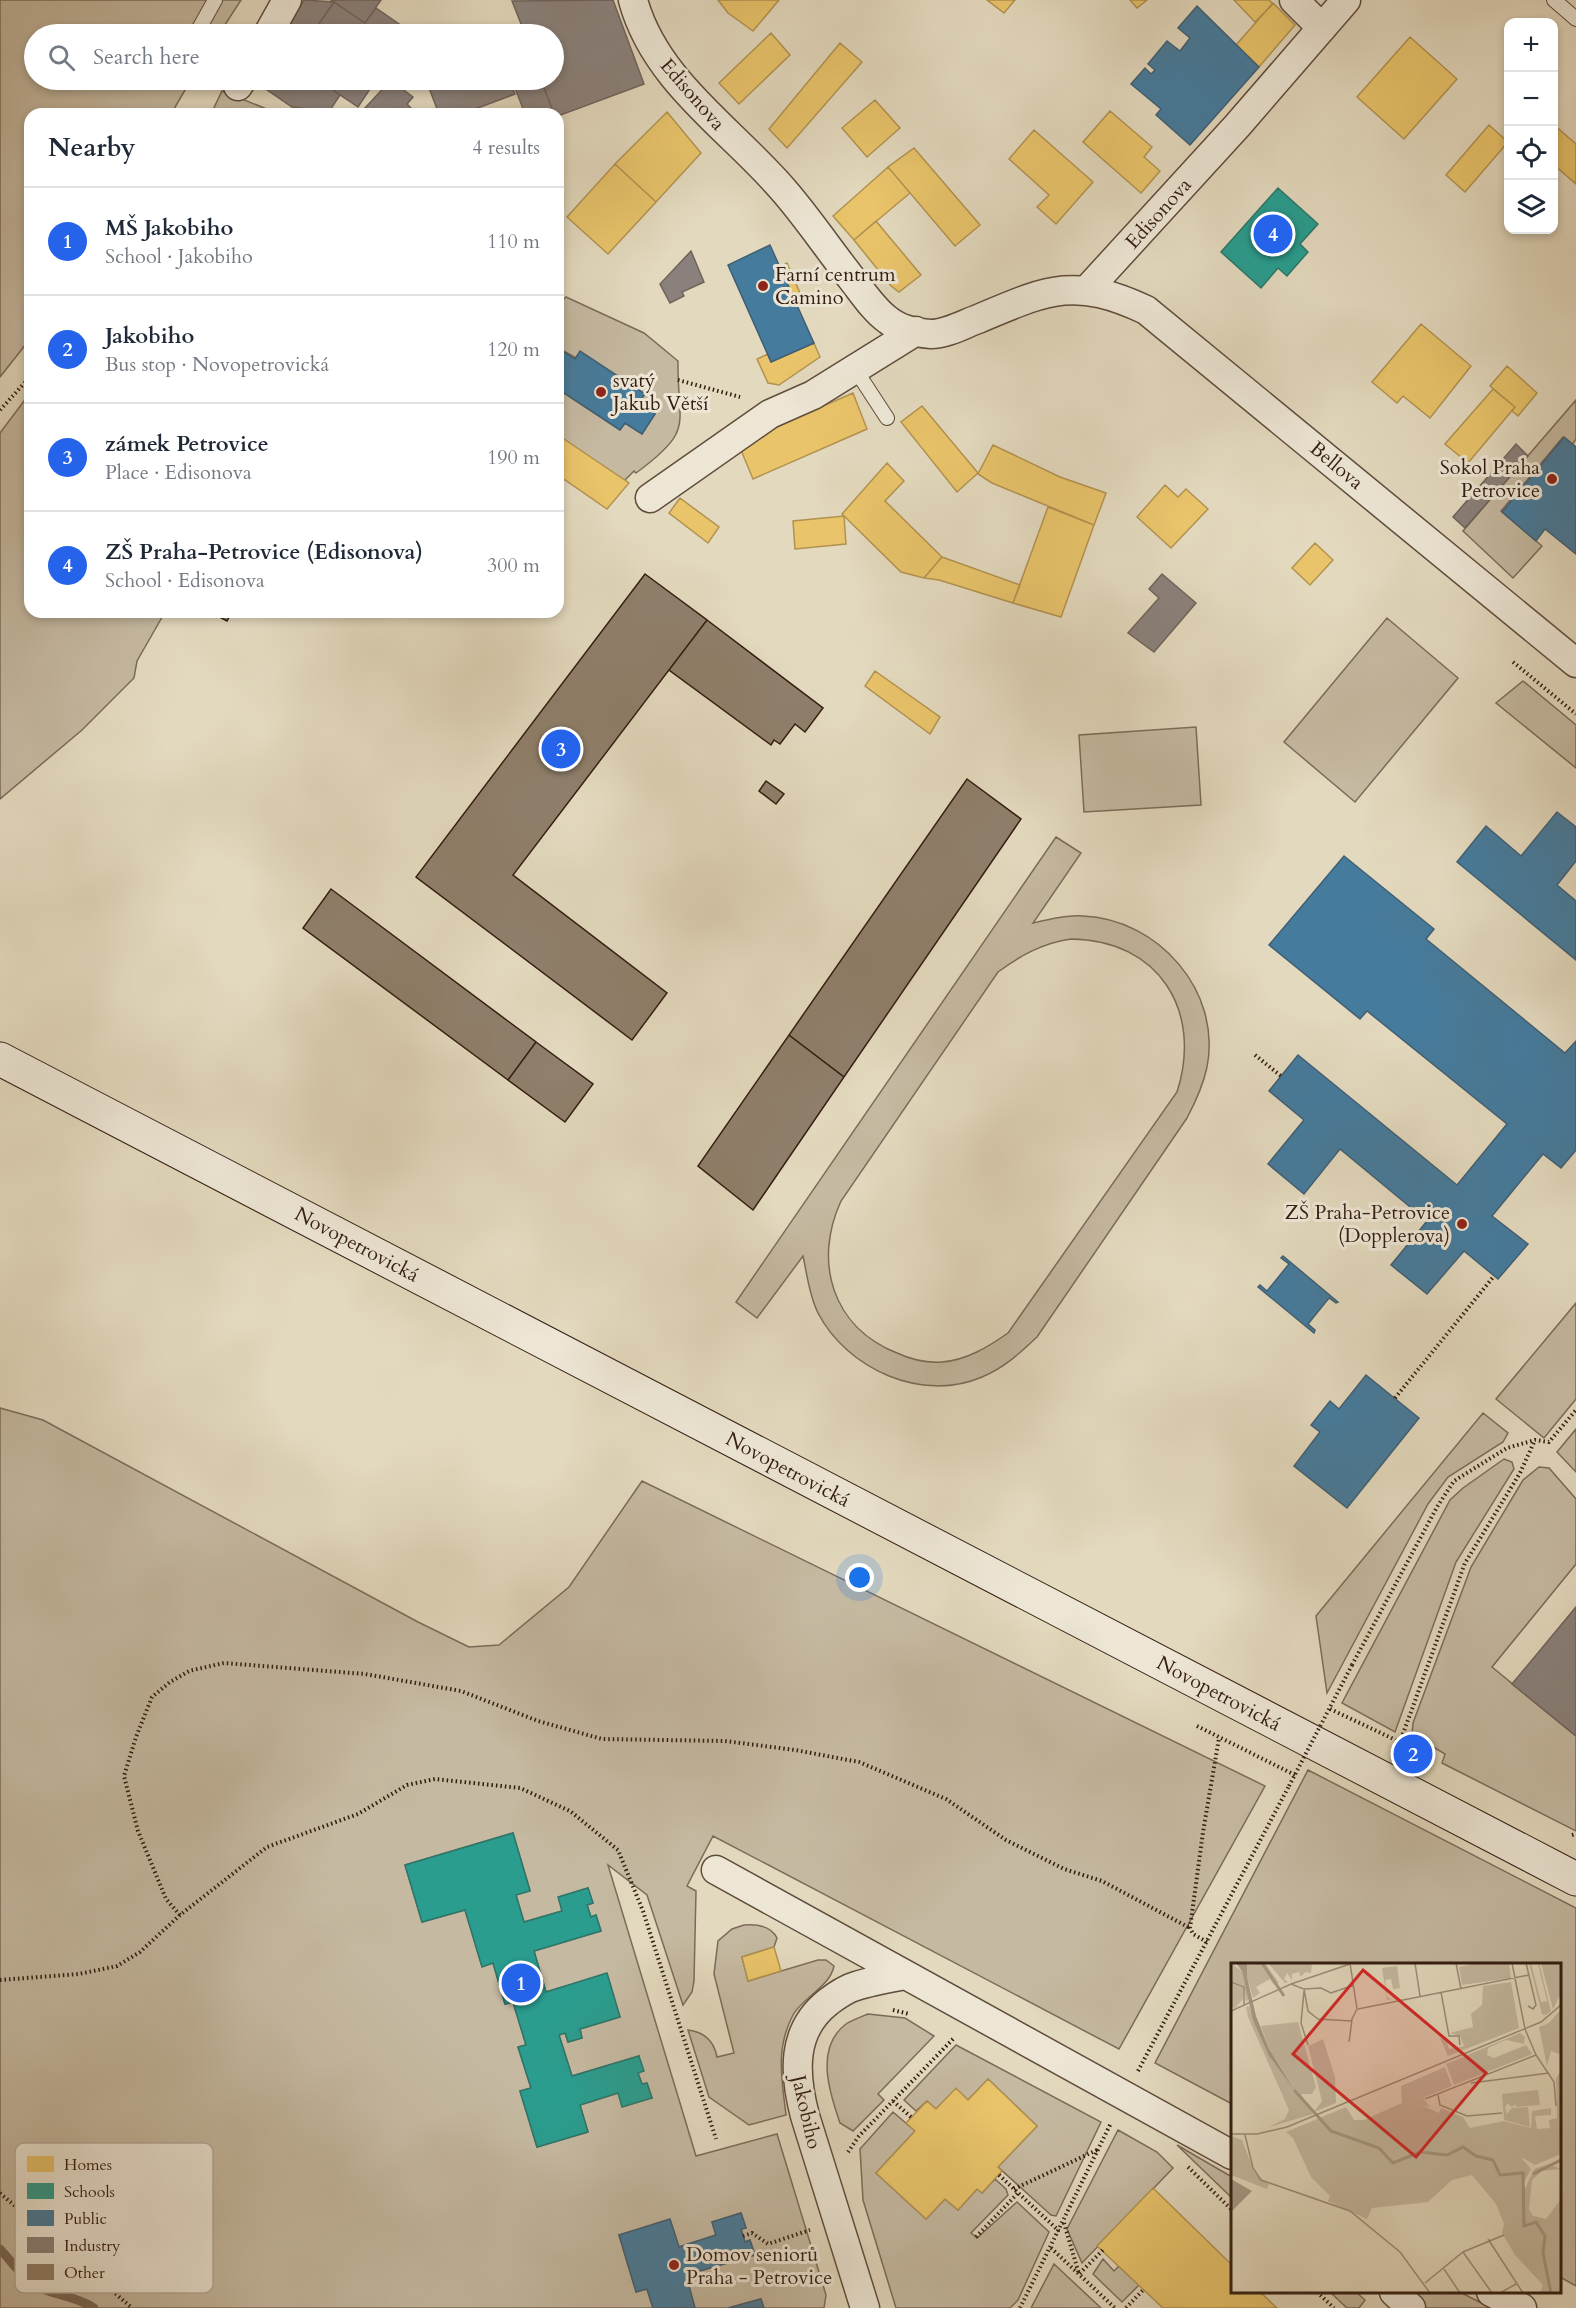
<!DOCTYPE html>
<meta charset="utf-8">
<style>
:root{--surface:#fff;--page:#f2f2f3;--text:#1f2937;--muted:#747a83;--line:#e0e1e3;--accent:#2563eb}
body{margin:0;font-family:Cardo,serif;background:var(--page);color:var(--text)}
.controls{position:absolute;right:18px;top:18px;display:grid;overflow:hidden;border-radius:12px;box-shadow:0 3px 9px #0003}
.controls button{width:54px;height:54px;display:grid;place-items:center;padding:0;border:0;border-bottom:2px solid var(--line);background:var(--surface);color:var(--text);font:30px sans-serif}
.you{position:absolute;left:860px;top:1578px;width:21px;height:21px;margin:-15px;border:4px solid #fff;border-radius:50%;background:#1a73e8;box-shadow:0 0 0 9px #1a73e833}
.badge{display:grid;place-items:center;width:39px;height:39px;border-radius:50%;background:var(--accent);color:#fff;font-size:20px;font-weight:700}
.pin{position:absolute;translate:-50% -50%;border:3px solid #fff;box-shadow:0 2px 6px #0006}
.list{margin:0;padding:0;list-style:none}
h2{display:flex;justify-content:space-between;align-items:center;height:78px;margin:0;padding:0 24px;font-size:26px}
h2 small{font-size:20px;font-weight:400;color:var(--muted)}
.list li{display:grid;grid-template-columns:39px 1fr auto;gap:18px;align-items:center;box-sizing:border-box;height:108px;padding:0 24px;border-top:2px solid var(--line)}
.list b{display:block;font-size:22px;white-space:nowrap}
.list p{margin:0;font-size:20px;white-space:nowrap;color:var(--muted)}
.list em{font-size:20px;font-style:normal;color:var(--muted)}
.icon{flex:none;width:33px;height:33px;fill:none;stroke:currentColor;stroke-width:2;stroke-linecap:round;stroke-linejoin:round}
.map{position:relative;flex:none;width:1576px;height:2308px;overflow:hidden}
.search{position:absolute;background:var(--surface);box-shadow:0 3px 9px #0003;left:24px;top:24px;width:540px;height:66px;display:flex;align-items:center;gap:15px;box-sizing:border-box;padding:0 21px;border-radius:33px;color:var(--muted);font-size:22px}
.panel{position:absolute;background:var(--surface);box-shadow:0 3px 9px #0003;left:24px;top:108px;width:540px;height:510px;border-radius:18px}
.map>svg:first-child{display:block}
.green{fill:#c5b9a1;stroke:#7c6b5a;stroke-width:1.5;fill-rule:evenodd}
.homes{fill:#e9c46a;stroke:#b29250;stroke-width:1.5}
.schools{fill:#2a9d8f;stroke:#2d776a;stroke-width:1.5}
.public{fill:#457b9d;stroke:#405f73;stroke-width:1.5}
.industry{fill:#8a817c;stroke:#70635c;stroke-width:1.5}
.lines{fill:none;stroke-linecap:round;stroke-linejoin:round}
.stream{stroke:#796756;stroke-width:9}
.building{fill:#8f7f6b;stroke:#331d12;stroke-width:1.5}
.lane-casing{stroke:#5f4c3d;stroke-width:16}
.street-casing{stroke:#5f4c3d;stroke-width:31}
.secondary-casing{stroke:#331d12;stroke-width:35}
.path{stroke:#331d12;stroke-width:4;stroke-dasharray:1.5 3;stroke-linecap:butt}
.lane{stroke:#ede6d5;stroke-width:14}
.street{stroke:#ede6d5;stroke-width:28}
.secondary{stroke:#ede6d5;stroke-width:33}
.path-bridge{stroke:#331d12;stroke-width:4;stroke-dasharray:1.5 3;stroke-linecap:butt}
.poi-dot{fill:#8f2418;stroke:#ede6d5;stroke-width:2}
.labels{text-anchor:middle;stroke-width:6;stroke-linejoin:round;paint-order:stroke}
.street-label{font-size:20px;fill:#331d12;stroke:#ede6d5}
.poi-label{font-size:20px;fill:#331d12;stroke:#ede6d5;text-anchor:start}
.inset-river{fill:none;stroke:#a79984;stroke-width:3}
.inset-road{fill:none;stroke:#9d8e79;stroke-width:1.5}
.view{fill:#d62828;fill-opacity:0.15;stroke:#d62828;stroke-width:3}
.inset-edge{fill:none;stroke:#331d12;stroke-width:3}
.key{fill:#ede6d5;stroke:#b5aa9a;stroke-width:1.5}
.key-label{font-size:16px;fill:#331d12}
</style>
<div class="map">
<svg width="1576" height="2308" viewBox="0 0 1576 2308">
<rect width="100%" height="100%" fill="#e3d9be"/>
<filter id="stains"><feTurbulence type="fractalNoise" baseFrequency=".00333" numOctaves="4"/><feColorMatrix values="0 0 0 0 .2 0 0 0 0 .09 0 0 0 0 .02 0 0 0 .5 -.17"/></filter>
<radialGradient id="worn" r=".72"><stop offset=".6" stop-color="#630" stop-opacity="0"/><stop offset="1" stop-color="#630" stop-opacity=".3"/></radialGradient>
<!-- green -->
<path class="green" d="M0,0H241L219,34H34V80H191L171,114H30V339L0,377Z
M222,91L279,114H211Z
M566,297L644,333L678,361C677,426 696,429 636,473L634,471L624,481L558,435V389L620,430L625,423L642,434L655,414L639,402L644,395L558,348V304Z
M30,393V612H165L137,661L134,678L82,730L0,799V433Z
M1576,400V439L1572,445L1563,437L1501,511L1542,546L1513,578L1463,531Z
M1387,618L1458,678L1355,802L1284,742Z
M1523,681L1576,725V768L1496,703Z
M1196,727L1201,805L1084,812L1079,735Z
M1056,837L1081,853L1033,923C1050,919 1066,915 1083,916C1158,919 1222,991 1207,1067C1203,1086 1196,1101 1187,1118L1037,1337C1020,1353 1004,1368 982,1377C922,1403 847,1369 818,1313C809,1295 807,1274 803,1256L757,1318L736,1302ZM1071,939C1159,940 1203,1011 1177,1092L1008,1333C988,1347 967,1360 942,1362C927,1363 910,1359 897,1353C832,1327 813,1262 841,1201L998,972C1021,955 1043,943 1071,939Z
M1576,1303V1399L1544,1438L1496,1399Z
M0,1408L43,1420L418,1622L469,1647L499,1645L569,1587L642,1481L1265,1786L1119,2049L713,1836L687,1886L696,1891L694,1981L692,1992L683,2005L647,1895L608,1865L696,2156L777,2134L826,2295L824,2308H764L761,2299L728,2308H695L686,2275L755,2255L750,2240L745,2242L741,2229L746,2228L741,2213L712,2222L716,2235L679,2247L670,2220L619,2235L636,2291L647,2289L653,2308H0ZM513,1833L530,1890L516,1895L524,1922L562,1911L559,1897L588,1888L593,1903L587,1905L591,1917L596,1915L601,1931L534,1951L546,1992L607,1974L620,2017L580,2029L582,2038L568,2042L565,2033L559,2035L572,2076L639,2056L638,2073L642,2084L647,2083L652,2098L618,2093L580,2105L588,2132L537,2147L520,2091L531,2088L518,2047L526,2045L513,2002L505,2004L493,1963L482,1966L465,1910L422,1922L405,1865Z
M1483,1413L1508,1433L1503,1442L1448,1477L1428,1504L1327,1693L1316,1616Z
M1576,1429V1472L1557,1452Z
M1504,1459L1512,1462L1514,1469L1456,1562L1395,1732L1342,1703L1450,1500L1463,1488Z
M1539,1467L1549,1468L1576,1499V1564L1492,1667L1576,1736V1831L1442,1763L1445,1754L1412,1734L1413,1723L1471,1567L1523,1480Z
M1308,1770L1576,1908V2286L1560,2277V1964H1232V2104L1155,2063Z
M744,1925C756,1924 771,1926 777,1938L774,1947L742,1957L748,1981L818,1960H826L834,1966C830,1987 802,1998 793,2015C775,2049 782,2080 786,2115L749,2125L709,2097L688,2030C704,2032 714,2041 717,2057L734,2053L714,1974L718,1941L732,1929Z
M868,2014L905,2018L934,2036L878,2094L884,2100L853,2131L840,2123C830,2094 814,2048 846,2024C852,2020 861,2017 868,2014Z
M956,2045L1101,2122L1056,2216L1051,2215L998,2167L1037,2126L988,2079L968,2100L956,2089L936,2109L927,2101L916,2111L904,2100Z
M893,2112L915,2131L876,2173L926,2219L945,2199L958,2210L977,2189L982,2193L995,2179L1006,2189L1008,2195L971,2233L977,2238L1017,2202L1049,2232L1018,2300L1010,2308H896L863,2200L860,2149Z
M1118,2130L1157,2152L1173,2168L1082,2263L1067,2229Z
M1177,2145L1232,2177V2198Z
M1103,2259L1114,2271L1119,2266L1139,2285L1122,2302L1093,2274Z
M1054,2264L1101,2308H1031Z
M1330,2292H1356L1365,2300L1359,2308H1347Z
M1416,2292H1460L1491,2308H1426L1418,2301Z"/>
<!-- homes -->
<path class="homes" d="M718,0H779L753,31L728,13Z
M987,0H1015L1004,13Z
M1130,0H1147L1137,8Z
M1234,0H1269L1273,4L1255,22Z
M1273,3L1295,25L1259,67L1236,45Z
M771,33L790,55L739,104L719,83Z
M1410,37L1457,79L1404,139L1357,97Z
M840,43L862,62L787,148L769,129Z
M875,100L900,128L867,157L842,128Z
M1110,111L1152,147L1144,157L1160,171L1141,193L1083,142Z
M667,112L701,153L656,202L615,164Z
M1489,125L1508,142L1465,192L1446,175Z
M1554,125L1576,144V184L1554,165Z
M1034,130L1093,182L1056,224L1037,207L1049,195L1009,159Z
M914,148L980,225L955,246L888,167Z
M615,164L656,202L608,254L567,217Z
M888,167L910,193L854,240L833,216Z
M876,221L921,275L899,292L891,286L854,240Z
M787,263L804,302L797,305L780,267Z
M1421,324L1471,366L1430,418L1403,396L1397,403L1372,382Z
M814,343L820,357L779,385L768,383L757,359L768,354L771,362Z
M1507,366L1537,393L1518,416L1512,411L1515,407L1490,386Z
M1493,389L1515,407L1468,463L1445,444Z
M853,393L867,429L753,479L738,443Z
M922,406L978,473L957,492L901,422Z
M558,435L629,483L607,509L558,475Z
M993,445L1060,477L1106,493L1094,525L992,483L978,474Z
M887,463L904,481L885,501L942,557L924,578L901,572L842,514Z
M1165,485L1178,497L1186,489L1208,509L1171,548L1137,517Z
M680,498L719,527L708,543L669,513Z
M1048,507L1094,525L1061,617L1013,603Z
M844,516L846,544L795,549L793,521Z
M1315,543L1333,560L1310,585L1292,568Z
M942,557L1020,585L1013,603L939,580L924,578Z
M875,671L940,717L930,734L865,686Z
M774,1947L781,1971L748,1981L742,1957Z
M988,2079L1037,2126L998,2167L1002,2171L982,2193L977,2189L958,2210L945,2199L926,2219L876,2173L915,2131L906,2123L927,2101L936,2109L956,2088L968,2100Z
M1153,2188L1232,2265V2292H1260L1277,2308H1163L1097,2246Z"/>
<!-- schools -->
<path class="schools" d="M1278,188L1318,224L1300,244L1308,252L1287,276L1278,268L1261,288L1221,252Z
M513,1833L530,1891L516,1895L524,1922L562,1911L558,1897L588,1888L593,1903L587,1905L591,1917L596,1915L601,1931L534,1951L546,1992L607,1973L620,2017L580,2029L582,2038L568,2042L565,2033L559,2035L572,2076L639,2056L644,2071L638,2073L642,2084L647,2083L652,2098L622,2107L618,2093L580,2105L588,2132L537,2147L520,2091L531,2088L518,2047L526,2045L513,2002L505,2004L493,1963L482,1967L465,1910L422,1922L405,1865Z"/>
<!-- public -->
<path class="public" d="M1197,6L1259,67L1190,145L1156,115L1161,109L1131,84L1145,68L1151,74L1155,70L1148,64L1167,41L1180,51L1190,38L1178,28Z
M770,245L814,343L771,362L728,265Z
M558,348L575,359L580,351L645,394L639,402L655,414L642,434L625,423L620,430L558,389L561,381L558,379Z
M1564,437L1576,447V554L1545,529L1536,541L1502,512Z
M1557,812L1576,827V861L1557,885L1576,901V960L1457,862L1486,826L1521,856Z
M1344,856L1434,929L1426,939L1565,1053L1576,1041V1150L1561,1168L1543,1154L1492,1216L1528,1244L1498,1279L1464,1251L1427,1294L1391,1265L1427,1221L1340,1149L1304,1194L1268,1164L1304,1120L1269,1091L1298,1055L1457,1185L1507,1124L1367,1011L1360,1019L1269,945Z
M1283,1256L1338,1302L1336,1303L1329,1298L1308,1324L1315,1330L1314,1333L1258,1287L1260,1285L1267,1291L1289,1264L1281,1258Z
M1366,1375L1419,1418L1347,1508L1294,1466L1320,1432L1311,1425L1330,1401L1339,1409Z
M741,2213L746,2228L741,2229L743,2236L745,2242L750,2240L755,2255L686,2275L695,2308H653L647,2289L636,2292L619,2235L670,2219L679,2247L716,2235L712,2222Z
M761,2299L764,2308H728Z"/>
<!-- industry -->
<path class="industry" d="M304,0L334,2L312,34H283Z
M331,0H381L365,23Z
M613,0L644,84L558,116L554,114L541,80H554V34H525L512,1Z
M334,2L365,23L376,8L409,31L407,34H312Z
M264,80H318L340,95L329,112L292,107L260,85Z
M318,80H376L358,107Z
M391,80L413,97L407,104L417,114H371L365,108Z
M426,80H509L515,94L462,114H439Z
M512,80H541L554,114H525Z
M691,251L704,282L682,292L684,296L670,303L660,284Z
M1516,444L1528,456L1465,528L1453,517Z
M1162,574L1196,603L1154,652L1128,633L1159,598L1149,589Z
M1576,1607V1736L1512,1684Z"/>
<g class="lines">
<!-- stream -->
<path class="stream" d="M0,2249C11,2261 22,2277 37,2286C55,2296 74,2295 94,2308"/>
</g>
<!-- building -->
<path class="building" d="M645,574L707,620L513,875L667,993L632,1040L416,877Z
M210,612H232L227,621Z
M707,620L823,708L805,732L795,724L780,744L774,740L771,745L669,670Z
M967,779L1021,819L844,1077L789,1035Z
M766,781L784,794L776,804L759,791Z
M331,889L536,1042L508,1080L303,928Z
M789,1035L844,1077L753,1210L698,1166Z
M536,1042L593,1084L565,1122L508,1080Z"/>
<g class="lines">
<defs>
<path id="lane" d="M1554,0L1576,19
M196,34L215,0
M855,369L887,418"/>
<path id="street" d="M633,0C655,82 734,131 786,193C809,220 830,251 852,279C863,293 874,310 888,320C899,329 917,333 931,334C947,334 964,324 978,319C1047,290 1073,276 1146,310L1576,663
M1294,0L1322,28
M268,34L287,0
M238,86L242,80
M1086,291L1237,126L1346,0
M650,498L770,414L813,395L916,331
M716,1870L1232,2155
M1394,2292L1411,2308
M1491,2292L1522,2308
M865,2308L805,2116C794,2074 791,2031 828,2002C836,1996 845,1989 856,1986C871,1981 889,1978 905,1975"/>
<path id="secondary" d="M0,1059L1576,1879"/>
</defs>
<!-- lane casing -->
<use href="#lane" class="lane-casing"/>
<!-- street casing -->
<use href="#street" class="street-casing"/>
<!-- secondary casing -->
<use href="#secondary" class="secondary-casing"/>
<!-- path -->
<path class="path" d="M678,380L740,397
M0,410L30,377
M1513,662L1576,714
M1255,1055L1281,1076
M1395,1398L1494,1276
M1352,1665L1437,1507L1454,1481L1507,1448L1535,1440L1549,1442L1576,1410
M1330,1709L1400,1742L1465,1563L1520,1473L1535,1440
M1197,1726L1295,1775
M1572,1835L1576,1834
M180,1915L166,1899L138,1831L124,1776L136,1737L152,1697L170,1682L189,1671L224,1663L365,1674L461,1691L538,1721L602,1739L725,1741L795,1750L859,1762L946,1799L1006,1840L1064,1869L1102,1881L1190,1928
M1207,1942L1193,1934L1190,1928L1203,1832L1219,1738
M0,1980L79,1974L117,1966L140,1952L180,1915L267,1847L358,1814L407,1785L435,1779L520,1788L570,1811L618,1850L643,1911L716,2139
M893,2010L909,2014
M1138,2071L1289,1786
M893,2101L911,2117
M848,2152L859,2136L954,2038
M1188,2167L1232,2210
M999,2175L1059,2231
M1014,2189L1097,2150
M0,2193L132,2308
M1064,2223L1079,2274L1103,2250
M743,2236L752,2233L768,2244L810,2230
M976,2237L1018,2193
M1051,2248L1115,2308
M1317,2292L1334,2308
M1020,2308L1111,2123
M1126,2308L1143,2290"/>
<!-- lane -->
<use href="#lane" class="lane"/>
<!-- street -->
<use href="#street" class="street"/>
<!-- secondary -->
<use href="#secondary" class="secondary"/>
<!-- path-bridge -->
<path class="path-bridge" d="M1289,1786L1352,1665"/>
</g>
<!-- markers -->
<g class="poi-dot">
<circle cx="763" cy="286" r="6"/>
<circle cx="601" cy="392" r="6"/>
<circle cx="1552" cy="479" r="6"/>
<circle cx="1462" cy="1224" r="6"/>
<circle cx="674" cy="2265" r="6"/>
</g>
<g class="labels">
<!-- street labels -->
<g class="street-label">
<text transform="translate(693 94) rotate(49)" y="7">Edisonova</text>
<text transform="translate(1158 213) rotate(-48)" y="7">Edisonova</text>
<text transform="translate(1337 465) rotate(40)" y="7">Bellova</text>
<text transform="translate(357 1244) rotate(28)" y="7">Novopetrovická</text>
<text transform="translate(788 1469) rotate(28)" y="7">Novopetrovická</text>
<text transform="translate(1219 1693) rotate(28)" y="7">Novopetrovická</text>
<text transform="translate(807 2112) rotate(77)" y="7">Jakobiho</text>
</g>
<!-- poi labels -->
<g class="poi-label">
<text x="775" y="281">Farní centrum<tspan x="775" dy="23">Camino</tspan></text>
<text x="613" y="387">svatý<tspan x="613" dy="23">Jakub Větší</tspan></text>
<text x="1540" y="474" text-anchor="end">Sokol Praha<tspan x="1540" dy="23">Petrovice</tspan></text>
<text x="1450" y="1219" text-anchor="end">ZŠ Praha-Petrovice<tspan x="1450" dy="23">(Dopplerova)</tspan></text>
<text x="686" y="2261">Domov seniorů<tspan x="686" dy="23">Praha - Petrovice</tspan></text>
</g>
</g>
<!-- overview -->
<g transform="translate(1231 1963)">
<rect width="330" height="330" fill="#e3d9be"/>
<path d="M0,0L11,8L18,36L15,39L13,23L0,18ZM16,0H34L48,20L43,22L39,16L25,24L29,30L22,35L16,14ZM37,0H81L80,10L74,9L70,14L68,9L61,11V17L56,10L53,16L57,19L54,20ZM245,0H278L280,15L231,22L228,4ZM298,0H300L310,39L316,38L307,1L308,0L320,48L315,52L311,51ZM310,0H329L330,30L322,46ZM166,3L169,25L162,26L160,16L154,17L156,34L160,36L156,37L151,5ZM280,19L288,65L217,93L209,75L215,76L218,86L233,83L229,73L219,70L242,64L240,51L251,42L252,23ZM0,20L13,25L12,36L4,45L0,44ZM18,43L40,96L63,126L38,86L30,63L67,59L85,124L81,131H70L82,151L38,164L54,156L58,147L17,54L15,44ZM330,46V99L329,91L320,88L316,103L308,64L318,60ZM289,70L294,74L293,81L275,77L257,85L256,92L263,95L295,82L301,91L223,122L215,101ZM92,76L104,114L105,140L83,149L91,138L77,83ZM214,104L221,123L192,135L199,144L190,142L208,150L210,145L232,154L239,165L273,158L300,165L301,148L320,145V152L304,153L306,166L319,165L318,157L326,155L325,116L330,107V191L304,202L290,194L300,206L292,221L294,226L303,206L318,201L330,206L311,208L301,217L298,246L302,253L315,256L330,236V330H309L312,322L284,292L271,270L273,261L265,241L241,212L221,217L197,239L141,245L136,256L97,238L99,233L80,214L62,175L55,169L115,144L123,157H133L171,140L170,123ZM307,127L309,142L285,144L284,141L281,144L276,140L274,145L276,151L281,145L297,144L299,164L273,157L271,131ZM0,173L11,177L23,209L38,222L36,226L0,212Z" fill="#c5b9a1"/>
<path d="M5,0H16V14L25,53L38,86L64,128L38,93L22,57L11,8ZM0,216L21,228L0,249Z" fill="#a79984"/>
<path class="inset-river" d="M31,0L53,33M63,127L100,168L148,185L162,200L189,189L216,192L232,184L245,193L262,197L269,212L292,210L293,263L305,259L314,273L312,290L320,330M302,211L330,197"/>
<path class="inset-road" d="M184,0L189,33M225,0L230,26M281,0L294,66L305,92L323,119L325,143M295,0L305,42L302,46L297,43M0,19L13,24V42M60,21L119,1M73,26L90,25L100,30L123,22M73,28L70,60L77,82M210,29L218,73H228L229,82M127,46L298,12M0,48L60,21L73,26L77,48L87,56L120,58L126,46L119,0M118,79L121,57M240,120L318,110M207,132L209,142L236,153L271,150M194,136L305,92M0,171H26L56,164L310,59L330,42M14,172L22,205L30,217L119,248L169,289L199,330M257,276L292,330M232,289L261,330M213,306L229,330M194,320L232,289L273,272M269,330L285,321"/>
<path class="view" d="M132,7L255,110L185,194L62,91Z"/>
<rect width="330" height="330" class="inset-edge"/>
</g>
<!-- legend -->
<rect x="15" y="2143" width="198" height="150" rx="9" class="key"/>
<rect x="27" y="2156" width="27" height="16" fill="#e9c46a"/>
<rect x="27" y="2183" width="27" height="16" fill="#2a9d8f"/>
<rect x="27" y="2210" width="27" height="16" fill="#457b9d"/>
<rect x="27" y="2237" width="27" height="16" fill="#8a817c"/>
<rect x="27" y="2264" width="27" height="16" fill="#8f7f6b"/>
<g class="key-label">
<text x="64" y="2170">Homes</text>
<text x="64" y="2197">Schools</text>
<text x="64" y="2224">Public</text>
<text x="64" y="2251">Industry</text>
<text x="64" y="2278">Other</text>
</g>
<rect width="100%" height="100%" filter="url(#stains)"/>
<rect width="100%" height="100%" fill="url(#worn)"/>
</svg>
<div class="controls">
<button>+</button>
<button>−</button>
<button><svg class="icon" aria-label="locate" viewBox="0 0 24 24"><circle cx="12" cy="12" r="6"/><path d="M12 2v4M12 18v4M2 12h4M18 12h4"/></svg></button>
<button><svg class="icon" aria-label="layers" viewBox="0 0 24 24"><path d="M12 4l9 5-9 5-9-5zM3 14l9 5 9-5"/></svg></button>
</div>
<div class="you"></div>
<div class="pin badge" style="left:521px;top:1983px">1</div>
<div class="pin badge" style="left:1413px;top:1754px">2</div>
<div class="pin badge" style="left:561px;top:749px">3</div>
<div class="pin badge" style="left:1273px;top:234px">4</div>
<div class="search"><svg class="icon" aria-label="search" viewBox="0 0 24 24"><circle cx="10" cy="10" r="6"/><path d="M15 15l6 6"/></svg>Search here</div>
<section class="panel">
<h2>Nearby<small>4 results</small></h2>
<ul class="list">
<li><span class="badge">1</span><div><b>MŠ Jakobiho</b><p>School · Jakobiho</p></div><em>110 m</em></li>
<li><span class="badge">2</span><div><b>Jakobiho</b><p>Bus stop · Novopetrovická</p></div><em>120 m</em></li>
<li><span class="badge">3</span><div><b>zámek Petrovice</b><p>Place · Edisonova</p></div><em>190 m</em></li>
<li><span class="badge">4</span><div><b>ZŠ Praha-Petrovice (Edisonova)</b><p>School · Edisonova</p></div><em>300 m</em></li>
</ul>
</section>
</div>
